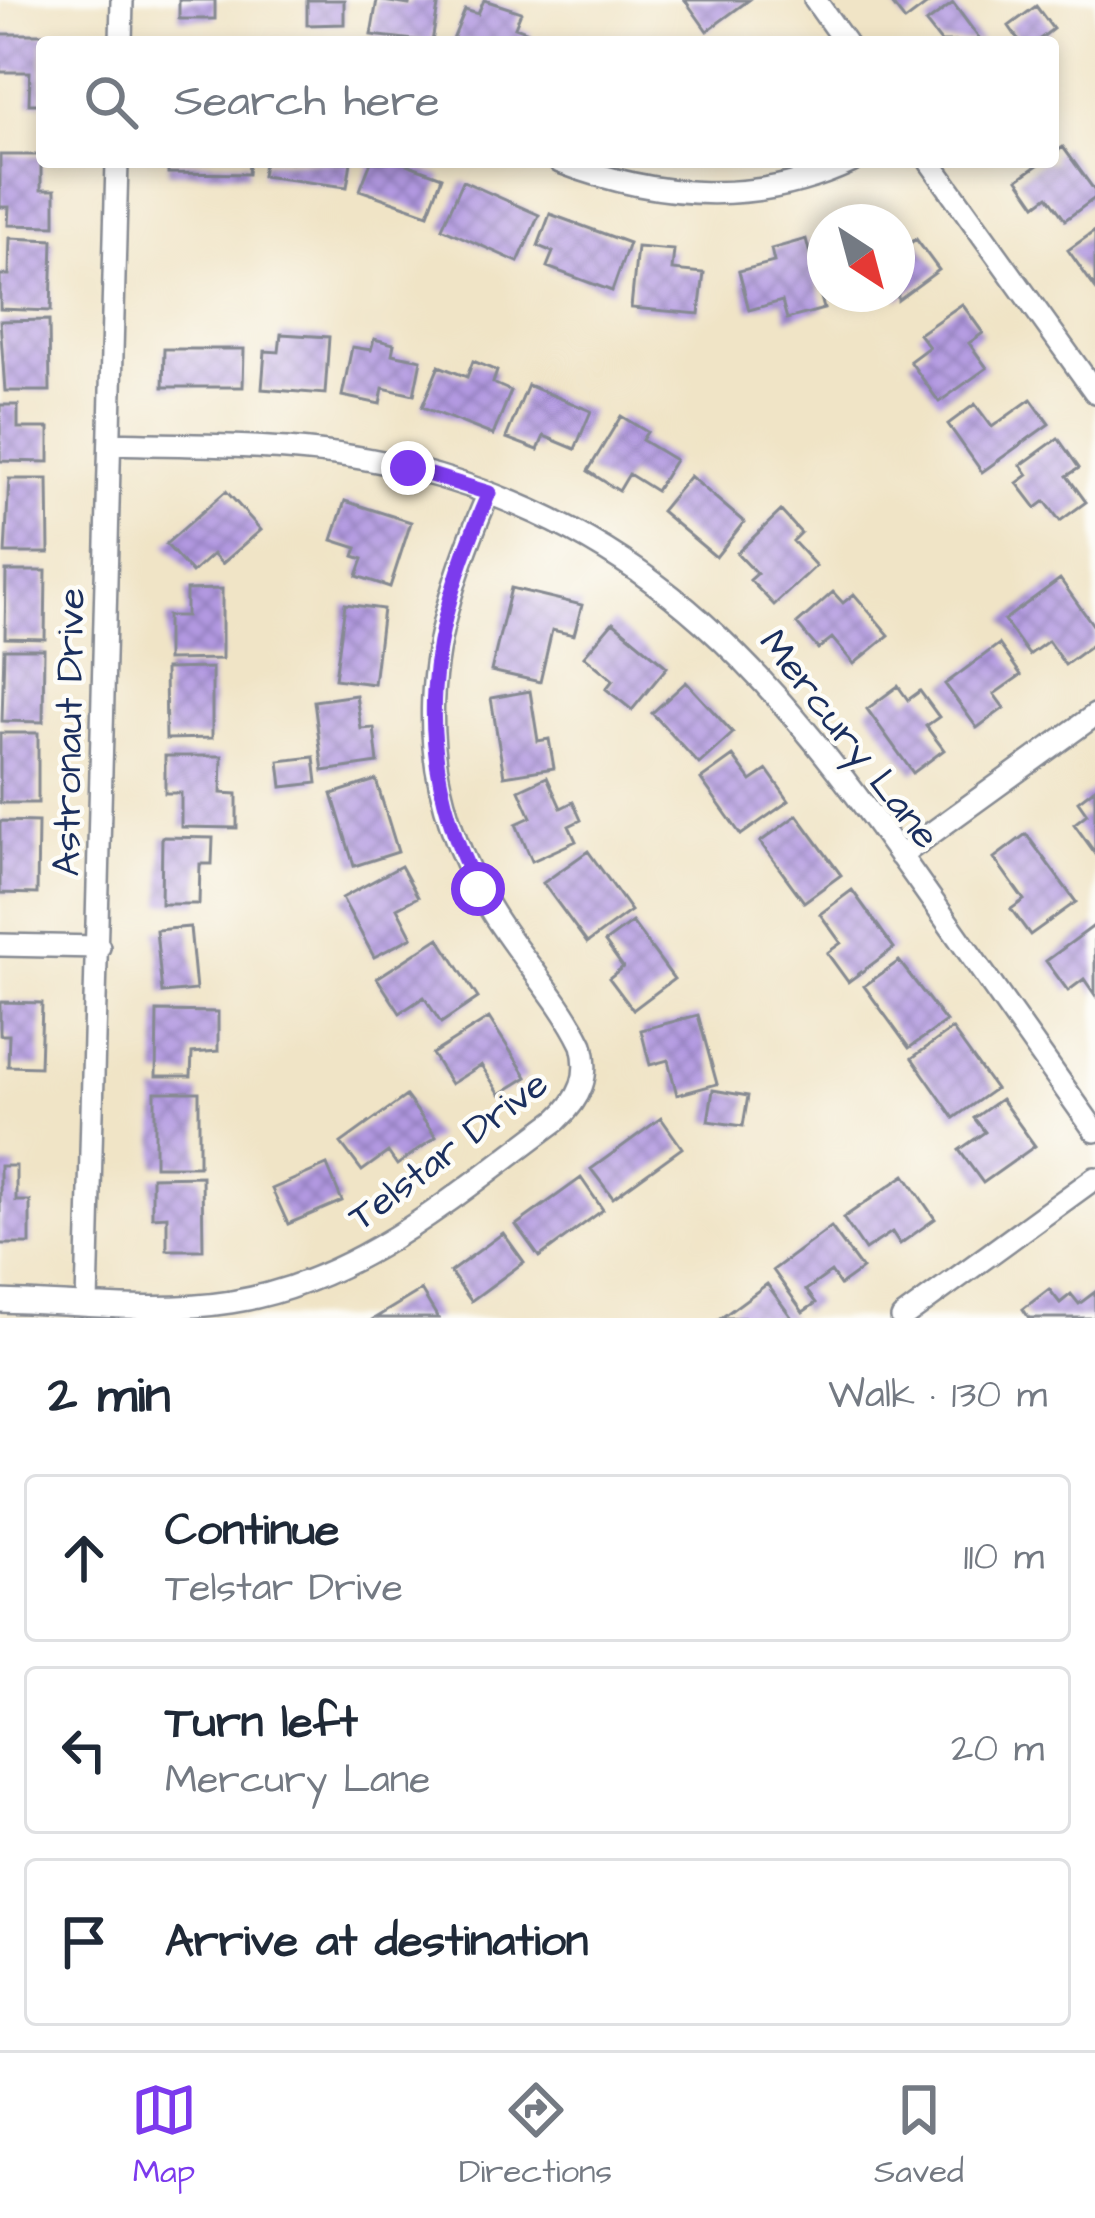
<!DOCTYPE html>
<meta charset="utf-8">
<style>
:root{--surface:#fff;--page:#f6f6f7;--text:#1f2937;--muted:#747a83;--line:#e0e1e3;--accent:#7c3aed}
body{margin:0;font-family:"Architects Daughter",sans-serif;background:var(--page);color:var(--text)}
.compass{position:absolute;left:807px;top:204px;width:108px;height:108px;border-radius:50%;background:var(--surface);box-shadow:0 6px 18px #0003;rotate:144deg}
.stop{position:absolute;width:36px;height:36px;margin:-27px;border:9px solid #7c3aed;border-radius:50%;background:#fff}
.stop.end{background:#7c3aed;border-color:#fff;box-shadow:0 3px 12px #0008}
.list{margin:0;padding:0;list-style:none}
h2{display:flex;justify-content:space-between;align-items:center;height:156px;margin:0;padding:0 48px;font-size:51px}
h2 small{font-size:39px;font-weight:400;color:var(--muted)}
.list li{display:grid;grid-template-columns:78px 1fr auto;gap:36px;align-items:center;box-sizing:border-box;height:168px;margin:0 24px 24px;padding:0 24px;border:3px solid var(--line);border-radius:12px}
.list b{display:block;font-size:45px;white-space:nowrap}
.list p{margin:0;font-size:39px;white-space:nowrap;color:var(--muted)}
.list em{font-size:39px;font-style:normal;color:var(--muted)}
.icon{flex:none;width:66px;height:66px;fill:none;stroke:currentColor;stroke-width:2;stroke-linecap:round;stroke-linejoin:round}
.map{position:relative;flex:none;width:1095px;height:1318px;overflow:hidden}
.search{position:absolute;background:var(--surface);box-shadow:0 6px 18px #0003;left:36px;right:36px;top:36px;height:132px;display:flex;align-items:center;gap:30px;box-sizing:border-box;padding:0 42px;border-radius:12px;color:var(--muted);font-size:45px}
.sheet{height:732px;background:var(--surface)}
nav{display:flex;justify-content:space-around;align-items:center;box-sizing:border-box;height:168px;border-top:3px solid var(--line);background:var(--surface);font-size:33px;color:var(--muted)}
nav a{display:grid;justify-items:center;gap:6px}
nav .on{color:var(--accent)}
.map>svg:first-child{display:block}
.building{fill:url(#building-cross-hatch)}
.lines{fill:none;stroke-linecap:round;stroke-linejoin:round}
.street-casing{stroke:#868a92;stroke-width:26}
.street{stroke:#fff;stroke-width:21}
.route{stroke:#7c3aed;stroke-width:15}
.labels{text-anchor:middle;stroke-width:9;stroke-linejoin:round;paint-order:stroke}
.street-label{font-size:39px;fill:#1b2f5e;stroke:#fdfcf7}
</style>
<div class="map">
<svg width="1095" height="1318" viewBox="0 0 1095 1318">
<defs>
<pattern id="building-cross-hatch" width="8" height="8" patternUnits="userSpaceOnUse" patternTransform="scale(3)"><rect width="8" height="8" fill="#b299e1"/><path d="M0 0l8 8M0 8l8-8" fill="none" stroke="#907dba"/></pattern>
</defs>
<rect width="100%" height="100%" fill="#fdfcf7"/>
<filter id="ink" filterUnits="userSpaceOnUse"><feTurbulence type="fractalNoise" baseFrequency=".00833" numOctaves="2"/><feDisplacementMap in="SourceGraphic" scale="24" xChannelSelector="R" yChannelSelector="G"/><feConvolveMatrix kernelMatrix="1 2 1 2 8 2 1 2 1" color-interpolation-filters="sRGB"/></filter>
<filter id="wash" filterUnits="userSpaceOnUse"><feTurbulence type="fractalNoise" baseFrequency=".004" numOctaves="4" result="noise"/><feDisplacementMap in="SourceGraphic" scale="48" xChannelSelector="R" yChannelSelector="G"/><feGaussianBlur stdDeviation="2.7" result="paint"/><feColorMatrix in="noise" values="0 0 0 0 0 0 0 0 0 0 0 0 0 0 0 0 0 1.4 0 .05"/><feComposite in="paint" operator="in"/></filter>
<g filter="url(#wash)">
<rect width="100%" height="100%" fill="#f0e4c6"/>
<g id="blocks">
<!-- building -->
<path class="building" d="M179,0H215V19H179Z
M307,0H344V24L307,25Z
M377,0L409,5L410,0H439L432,42L371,35Z
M484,0L521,12L515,27L531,33L528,42H452L465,10L478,14Z
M685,0H749L707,31Z
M889,0H933L905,21Z
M953,3L982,42H941L926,23Z
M1036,6L1053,29L1036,42H1020L1009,26Z
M0,34H63V42H42V104H29L30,72H0Z
M1063,147L1095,191V198L1065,220L1048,196L1036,205L1018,179L1042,162H1053V154Z
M0,155H41V190H55V226L8,225L9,207H0Z
M168,162H249L248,174L168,173Z
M264,162H351L347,187L262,176Z
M371,162H401L442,177L428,214L360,190Z
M463,181L539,215L518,262L442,228Z
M550,214L629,243L612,291L547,267L553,252L538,246Z
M1095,231V288L1068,250Z
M10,238L53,240L51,311L0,309V275H9Z
M806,239L824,309L787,319L782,301L749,310L739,271L774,262L771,249Z
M916,239L939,270L898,300L897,242L902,249Z
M637,247L674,250L672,270L704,273L699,314L631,308Z
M962,304L983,333L969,343L987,368L939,402L910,361L929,347L919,334Z
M49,320L50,391H5L0,321Z
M281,334L329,337L325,394L262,389L265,351L279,352Z
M374,339L394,344L392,354L421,360L414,395L383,388L380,404L342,396L352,347L371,350Z
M164,349H244L243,387H163Z
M473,361L497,371L493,383L511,391L493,435L422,407L439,366L467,377Z
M528,385L591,411L575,449L544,436L538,450L506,438Z
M1031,399L1049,424L982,472L948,424L975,404L992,427Z
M0,405H18V428H49V462L0,461Z
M621,416L647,432L642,440L675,460L656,491L629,474L619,491L588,471Z
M1058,438L1079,468L1067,476L1086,502L1060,521L1045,501L1036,508L1017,483L1028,475L1021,465Z
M690,476L744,522L716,557L661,511Z
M9,479H48L49,553H5Z
M226,491L261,530L222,564L213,554L192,573L166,544Z
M345,501L411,522L390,587L357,576L363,559L354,556L357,548L332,540Z
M781,511L801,533L793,541L816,566L774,605L750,580L757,574L737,553Z
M6,571H46L45,639L5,638Z
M1060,579L1095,628V643L1065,665L1048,641L1029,655L1004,620Z
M511,588L582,605L574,635L552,630L540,682L491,671Z
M222,589V659L167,660V616H186V590Z
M833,592L843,603L854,594L889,635L854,664L832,638L818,649L797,624Z
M345,604L383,609L374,684L335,679Z
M613,622L667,667L632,710L606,689L613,680L584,656Z
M999,644L1021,675L994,694L1004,708L977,728L945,684Z
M4,649H44L43,722L2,721Z
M212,668V738L166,739L165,669Z
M686,682L733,733L699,764L652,713Z
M898,686L908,700L920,691L939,717L926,726L944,750L913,773L867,709Z
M530,691L538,741L549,739L554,768L504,776L491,698Z
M356,695L361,729L374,728L378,763L323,771L314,701Z
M0,733H38V803H0Z
M165,756H222L221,793L237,794V828L181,827V793H165Z
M733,756L751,781L767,770L789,801L741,835L701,779Z
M314,757L317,783L282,787L279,761Z
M547,777L561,808L573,802L581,820L569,826L576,841L532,861L516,824L531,817L519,790Z
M376,780L398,852L354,866L332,794Z
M1095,788V853L1074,824L1087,814L1078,801Z
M797,815L841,875L804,902L760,842Z
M0,821L38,822L37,894L0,893Z
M1026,834L1076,902L1030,935L1011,909L1024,900L994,858Z
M162,837L213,838L212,864H200L199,904H161Z
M588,851L631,911L587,943L543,883Z
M401,866L418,897L397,908L412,937L374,957L342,898Z
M852,890L894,948L848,982L827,953L841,943L820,914Z
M632,922L674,979L633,1010L609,978L623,967L605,942Z
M1095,925V995L1084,979L1068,991L1046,961Z
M190,927L196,990L162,993L156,930Z
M439,938L478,998L441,1023L424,997L400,1013L377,978Z
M899,961L946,1022L909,1048L864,986Z
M0,1002L42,1003L40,1067L8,1066L9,1035H0Z
M157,1011L218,1012V1051L192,1053L191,1076H156Z
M698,1015L717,1084L677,1095L668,1060L650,1065L641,1030Z
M489,1018L527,1077L500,1094L481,1065L451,1084L432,1054Z
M952,1029L995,1089L954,1118L912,1058Z
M713,1090L748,1096L743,1126L708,1121Z
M155,1092H199V1166H155Z
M406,1096L436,1137L397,1165L388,1152L362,1171L341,1143Z
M1001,1099L1035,1146L983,1183L959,1150L985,1132L974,1118Z
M661,1118L682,1148L613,1198L591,1169Z
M327,1165L342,1201L288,1224L272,1189Z
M0,1166H16V1201H30V1244H0Z
M905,1175L935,1219L900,1244L892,1232L865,1250L843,1218Z
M202,1176L203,1250H167V1216L152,1217V1177Z
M581,1178L603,1210L539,1257L516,1225Z
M831,1227L862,1269L840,1285L831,1272L806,1290L816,1303L803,1312L773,1270Z
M503,1233L524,1262L471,1301L450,1272Z
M767,1284L792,1318H721Z
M1049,1289L1060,1303L1071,1294L1079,1304L1095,1292V1318H1029L1023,1309Z
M421,1290L438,1318H375Z"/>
</g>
</g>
<g filter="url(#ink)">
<use href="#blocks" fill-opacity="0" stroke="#868a92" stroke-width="3"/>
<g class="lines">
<defs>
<path id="street" d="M815,0L845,42
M121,42L122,0
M560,162C657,199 755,207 851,162
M930,162L1095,392
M110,443C210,446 311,443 408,468C656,531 776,680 917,879C976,963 1036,1047 1095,1131
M900,856L1095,715
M0,945L99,947
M0,1301C75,1303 156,1314 231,1302C359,1282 456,1194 557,1120C581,1098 590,1076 582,1045C558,995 517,955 489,907C403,762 425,639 489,493
M87,1304L117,162
M902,1318L1095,1178"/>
</defs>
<!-- street casing -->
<use href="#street" class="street-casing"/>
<!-- street -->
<use href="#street" class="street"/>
</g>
</g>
<g class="lines" filter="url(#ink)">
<!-- route -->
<path class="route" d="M408,468L489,493C428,632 407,747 478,889"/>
</g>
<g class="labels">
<!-- street labels -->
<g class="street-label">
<text transform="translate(67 732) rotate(-89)" y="14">Astronaut Drive</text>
<text transform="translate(851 738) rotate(52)" y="14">Mercury Lane</text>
<text transform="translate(447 1149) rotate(-37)" y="14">Telstar Drive</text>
</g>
</g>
</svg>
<svg class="compass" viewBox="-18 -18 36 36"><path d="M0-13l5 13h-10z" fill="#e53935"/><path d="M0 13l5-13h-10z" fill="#747a83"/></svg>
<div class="stop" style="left:478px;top:889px"></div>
<div class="stop end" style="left:408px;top:468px"></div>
<div class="search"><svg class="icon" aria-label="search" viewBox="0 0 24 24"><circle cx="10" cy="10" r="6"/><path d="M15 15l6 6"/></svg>Search here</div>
</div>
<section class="sheet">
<h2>2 min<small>Walk · 130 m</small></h2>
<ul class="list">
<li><svg class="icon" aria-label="ahead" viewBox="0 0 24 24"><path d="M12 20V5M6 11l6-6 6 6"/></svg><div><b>Continue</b><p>Telstar Drive</p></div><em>110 m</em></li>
<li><svg class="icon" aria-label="left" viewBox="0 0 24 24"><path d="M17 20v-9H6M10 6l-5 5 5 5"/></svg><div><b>Turn left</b><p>Mercury Lane</p></div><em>20 m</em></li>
<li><svg class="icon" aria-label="arrive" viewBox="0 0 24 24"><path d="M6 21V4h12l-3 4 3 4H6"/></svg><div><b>Arrive at destination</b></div></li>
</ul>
</section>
<nav>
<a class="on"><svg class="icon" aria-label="map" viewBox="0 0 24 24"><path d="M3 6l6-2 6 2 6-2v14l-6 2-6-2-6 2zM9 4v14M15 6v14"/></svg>Map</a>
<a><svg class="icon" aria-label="directions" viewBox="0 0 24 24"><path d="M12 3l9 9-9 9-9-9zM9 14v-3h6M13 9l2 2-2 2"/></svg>Directions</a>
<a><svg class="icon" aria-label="saved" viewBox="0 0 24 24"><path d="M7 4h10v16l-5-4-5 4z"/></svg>Saved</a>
</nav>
